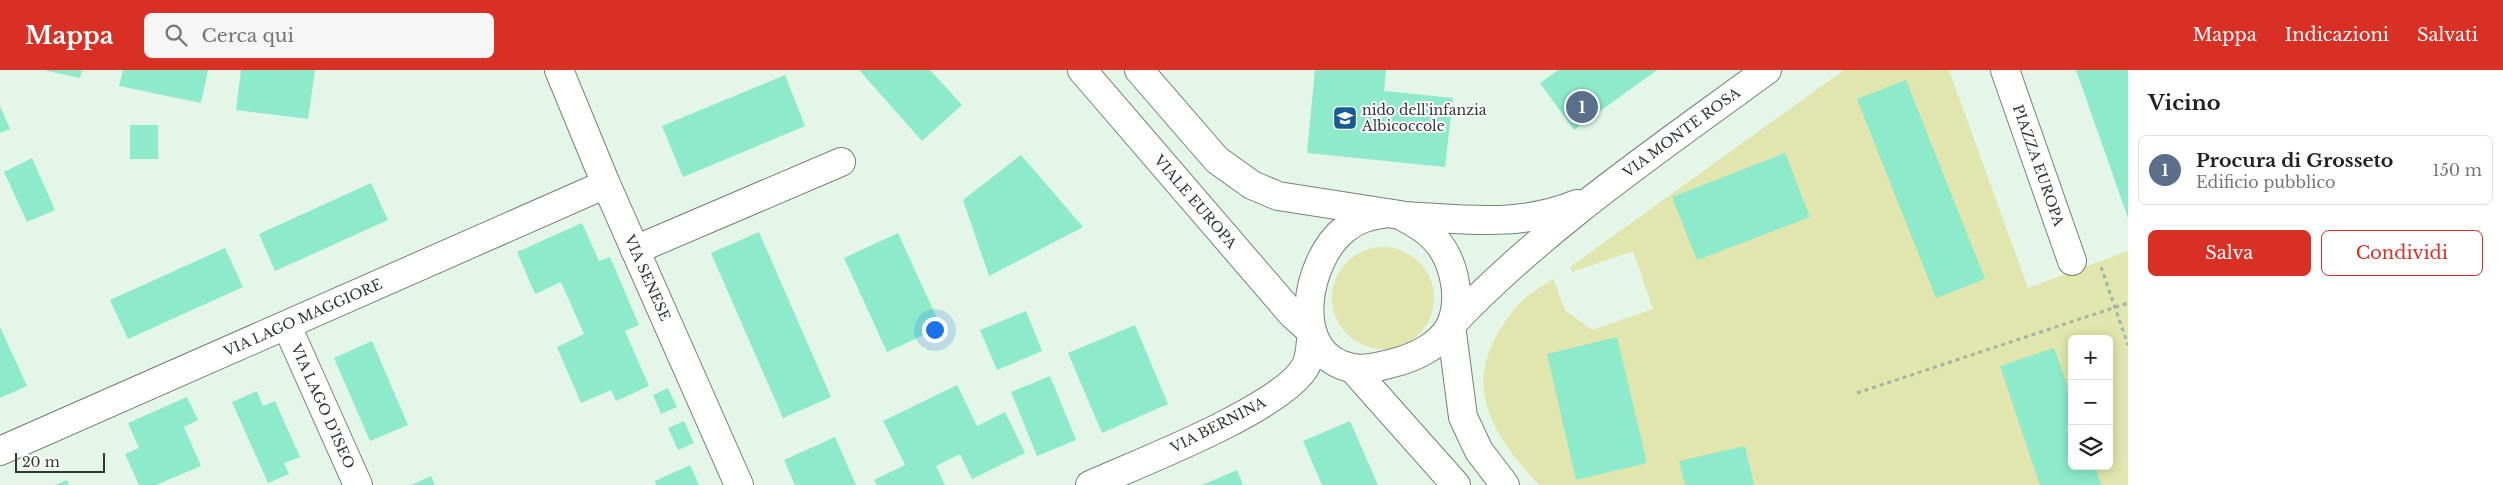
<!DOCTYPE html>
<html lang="it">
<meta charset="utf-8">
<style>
:root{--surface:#fff;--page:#f6f6f6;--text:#222;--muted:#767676;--line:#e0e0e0;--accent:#d93025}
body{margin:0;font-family:"Libre Baskerville",serif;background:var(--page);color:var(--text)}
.controls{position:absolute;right:15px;bottom:15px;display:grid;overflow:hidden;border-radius:8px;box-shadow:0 2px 12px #0003}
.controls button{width:45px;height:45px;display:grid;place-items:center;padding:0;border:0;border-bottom:1px solid var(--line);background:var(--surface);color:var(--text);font:25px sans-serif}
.scale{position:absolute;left:15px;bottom:12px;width:90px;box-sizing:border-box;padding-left:5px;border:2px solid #313832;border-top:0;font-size:14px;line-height:18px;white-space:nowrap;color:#313832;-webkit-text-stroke:4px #fff;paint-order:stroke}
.you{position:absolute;left:934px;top:259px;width:18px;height:18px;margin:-12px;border:4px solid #fff;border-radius:50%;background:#1a73e8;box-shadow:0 0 0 8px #1a73e833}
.badge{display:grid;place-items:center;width:32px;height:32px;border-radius:50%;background:var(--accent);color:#fff;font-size:16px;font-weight:700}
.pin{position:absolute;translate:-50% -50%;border:2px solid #fff;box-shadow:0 1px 5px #0006}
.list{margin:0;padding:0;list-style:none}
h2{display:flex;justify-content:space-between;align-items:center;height:65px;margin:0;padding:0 20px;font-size:21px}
h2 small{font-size:16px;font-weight:400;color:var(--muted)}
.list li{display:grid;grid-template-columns:32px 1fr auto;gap:15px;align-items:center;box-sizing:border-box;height:70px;margin:0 10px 10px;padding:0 10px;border:1px solid var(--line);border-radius:8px}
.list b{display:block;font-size:19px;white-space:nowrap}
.list p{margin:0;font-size:16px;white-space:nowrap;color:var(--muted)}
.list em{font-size:16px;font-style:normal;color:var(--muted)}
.actions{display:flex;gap:10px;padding:15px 20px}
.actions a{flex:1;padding:11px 0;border:1px solid var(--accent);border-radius:8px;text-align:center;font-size:18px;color:var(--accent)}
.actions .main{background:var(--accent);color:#fff}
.icon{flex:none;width:28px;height:28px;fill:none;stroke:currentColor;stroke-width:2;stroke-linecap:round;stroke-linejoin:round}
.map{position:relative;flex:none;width:2128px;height:415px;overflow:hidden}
header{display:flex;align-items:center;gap:30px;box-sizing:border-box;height:70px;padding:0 25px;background:var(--accent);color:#fff}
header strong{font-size:24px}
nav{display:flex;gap:28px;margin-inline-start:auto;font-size:18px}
.search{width:350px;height:45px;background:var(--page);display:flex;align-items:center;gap:12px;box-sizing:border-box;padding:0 18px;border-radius:8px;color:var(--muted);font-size:19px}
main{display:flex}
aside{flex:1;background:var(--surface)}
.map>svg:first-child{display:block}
.green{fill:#e0e6ad;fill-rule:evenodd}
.building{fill:#8deacb}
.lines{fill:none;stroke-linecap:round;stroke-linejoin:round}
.minor-casing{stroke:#738376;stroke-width:30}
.major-casing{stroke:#738376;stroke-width:30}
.path{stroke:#a4b3a7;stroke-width:3;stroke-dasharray:4 4;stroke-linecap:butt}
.minor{stroke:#fff;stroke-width:28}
.major{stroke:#fff;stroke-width:28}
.labels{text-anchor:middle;stroke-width:4;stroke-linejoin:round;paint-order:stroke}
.poi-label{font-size:14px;fill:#313832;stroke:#fff;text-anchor:start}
.street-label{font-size:14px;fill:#313832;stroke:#fff}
</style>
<header>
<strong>Mappa</strong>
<div class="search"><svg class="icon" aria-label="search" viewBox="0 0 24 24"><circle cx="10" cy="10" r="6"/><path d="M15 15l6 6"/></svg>Cerca qui</div>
<nav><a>Mappa</a><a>Indicazioni</a><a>Salvati</a></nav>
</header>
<main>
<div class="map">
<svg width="2128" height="415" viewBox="0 0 2128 415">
<rect width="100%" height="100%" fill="#e4f6e8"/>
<!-- green -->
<path class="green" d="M1844,0H1949L2028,218L2128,181V415H1539C1483,355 1458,304 1519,234C1528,224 1542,217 1553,209L1565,240L1592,260L1653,239L1633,181L1572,202L1570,197ZM2072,269H2109V396H2072Z
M1332 228a51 51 0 1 1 102 0a51 51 0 1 1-102 0Z"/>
<!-- building -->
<path class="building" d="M43,0H82L80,8Z
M123,0H208L201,33L119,16Z
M241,0H315L308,49L236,40Z
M859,0H930L962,35L922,71Z
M1315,0H1386L1384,21L1453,28L1445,97L1307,83Z
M1558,0H1657L1574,60L1540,13Z
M2076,0H2128V148Z
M785,5L805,56L683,107L662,56Z
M1906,10L1985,209L1936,228L1857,29Z
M0,36L10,59L0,63Z
M130,55H158V89H130Z
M1785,83L1810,147L1697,190L1672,127Z
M1021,85L1083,157L989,206L963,130Z
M32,88L55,140L27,152L4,102Z
M371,113L388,150L275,201L259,164Z
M582,153L599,191L610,187L639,255L625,261L649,316L616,331L611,320L581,333L557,277L584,264L561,212L535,224L517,182Z
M759,162L831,327L783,348L711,183Z
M898,163L941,257L887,282L844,188Z
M225,178L243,217L128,269L110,230Z
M1026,241L1042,281L997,300L980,260Z
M1135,255L1168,334L1102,363L1068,283Z
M0,257L27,316L0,328Z
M1617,267L1647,393L1576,410L1547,284Z
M372,271L408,355L370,371L334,288Z
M2054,278L2072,329V396H2095L2101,415H2040L2000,296Z
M1050,306L1076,370L1037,386L1011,322Z
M957,315L977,356L1005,342L1025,383L972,409L960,384L936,396L945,415H877L874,410L905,395L883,351Z
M668,318L677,337L661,344L653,325Z
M257,321L263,336L275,331L300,387L284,393L289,404L268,413L232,332Z
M187,327L198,350L184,357L201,396L156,415H139L125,384L139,378L128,353Z
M684,351L694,373L678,380L668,358Z
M1350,351L1378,415H1322L1303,371Z
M835,367L856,415H795L784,390Z
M1745,376L1754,415H1685L1679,391Z
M690,395L699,415H656L655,411Z
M1237,400L1243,415H1202Z
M431,406L435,415H411Z
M67,410L69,415H55Z"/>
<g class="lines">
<defs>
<g id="minor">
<path id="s1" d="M1082,0L1292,244L1312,262C1310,274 1311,289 1304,299C1276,341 1139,393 1090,415"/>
<path d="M1139,0L1217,90L1252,115L1278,126L1400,145C1411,151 1423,157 1432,166C1453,186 1463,226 1451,254C1442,275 1414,288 1393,293C1381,296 1366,301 1352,298C1287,285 1306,189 1345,159C1357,149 1369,146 1383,144"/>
<path id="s2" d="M2005,0L2072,191"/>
<path d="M1403,146C1465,149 1518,158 1577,134"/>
<path d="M635,180L841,92"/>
<path id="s3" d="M287,256L358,415"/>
<path d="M1352,298L1456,415"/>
<path id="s4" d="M0,381L606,114"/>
<path id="s5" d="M1505,415L1479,381L1463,347L1451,255C1544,157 1658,80 1767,0"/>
</g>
<g id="major">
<path id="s6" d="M559,0L606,114L739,415"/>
</g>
</defs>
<!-- minor casing -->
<use href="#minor" class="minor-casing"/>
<!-- major casing -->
<use href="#major" class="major-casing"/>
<!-- path -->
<path class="path" d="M2101,197L2128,275
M1857,323L2128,233"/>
<!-- minor -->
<use href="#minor" class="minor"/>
<!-- major -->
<use href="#major" class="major"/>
</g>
<!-- icons -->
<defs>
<symbol id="school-square" viewBox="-11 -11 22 22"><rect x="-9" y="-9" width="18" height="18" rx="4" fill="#175b90" stroke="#fff"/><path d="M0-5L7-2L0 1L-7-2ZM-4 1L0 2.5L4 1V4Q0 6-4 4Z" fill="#fff"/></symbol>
</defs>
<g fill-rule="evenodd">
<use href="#school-square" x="1331" y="34" width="28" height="28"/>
</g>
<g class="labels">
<!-- poi labels -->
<g class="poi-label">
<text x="1362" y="45">nido dell'infanzia<tspan x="1362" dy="16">Albicoccole</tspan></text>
</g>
<!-- street labels -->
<g class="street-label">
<text dy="5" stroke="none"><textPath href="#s5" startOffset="474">VIA MONTE ROSA</textPath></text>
<text dy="5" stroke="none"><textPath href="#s2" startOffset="101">PIAZZA EUROPA</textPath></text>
<text dy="5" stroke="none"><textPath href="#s1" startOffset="174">VIALE EUROPA</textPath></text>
<text dy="5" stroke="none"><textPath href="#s6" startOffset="226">VIA SENESE</textPath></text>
<text dy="5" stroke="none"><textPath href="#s4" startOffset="331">VIA LAGO MAGGIORE</textPath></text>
<text dy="5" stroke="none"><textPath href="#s3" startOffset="88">VIA LAGO D'ISEO</textPath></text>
<text transform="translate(1218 355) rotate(-27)" y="5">VIA BERNINA</text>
</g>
</g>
</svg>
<div class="controls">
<button>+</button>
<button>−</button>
<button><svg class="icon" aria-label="layers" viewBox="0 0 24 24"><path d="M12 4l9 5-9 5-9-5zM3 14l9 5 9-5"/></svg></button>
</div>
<div class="scale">20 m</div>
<div class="you"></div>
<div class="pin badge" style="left:1582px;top:37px;background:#5c6f8a">1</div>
</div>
<aside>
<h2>Vicino<small></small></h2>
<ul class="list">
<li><span class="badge" style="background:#5c6f8a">1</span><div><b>Procura di Grosseto</b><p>Edificio pubblico</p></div><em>150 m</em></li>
</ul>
<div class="actions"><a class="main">Salva</a><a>Condividi</a></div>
</aside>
</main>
